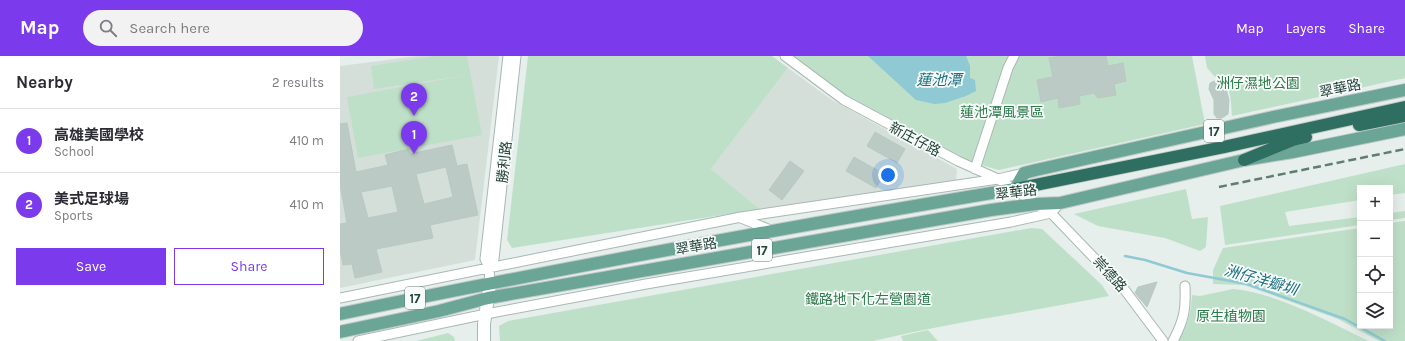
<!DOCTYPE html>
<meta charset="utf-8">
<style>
:root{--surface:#fff;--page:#f2f2f3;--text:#2b2b33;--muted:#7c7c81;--line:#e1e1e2;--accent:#7c3aed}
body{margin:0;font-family:Karla,"Noto Sans TC",sans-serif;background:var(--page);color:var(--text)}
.controls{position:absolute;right:12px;bottom:12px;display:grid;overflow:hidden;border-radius:0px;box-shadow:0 4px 16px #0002}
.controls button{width:36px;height:36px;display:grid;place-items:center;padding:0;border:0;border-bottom:1px solid var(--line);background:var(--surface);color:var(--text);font:20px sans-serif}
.you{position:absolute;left:548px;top:119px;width:14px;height:14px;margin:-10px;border:3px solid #fff;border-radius:50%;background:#1a73e8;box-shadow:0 0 0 6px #1a73e833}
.badge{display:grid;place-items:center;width:26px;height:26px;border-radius:50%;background:var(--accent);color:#fff;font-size:13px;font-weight:700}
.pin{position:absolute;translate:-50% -33px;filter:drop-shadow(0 1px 2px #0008)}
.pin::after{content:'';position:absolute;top:21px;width:14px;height:12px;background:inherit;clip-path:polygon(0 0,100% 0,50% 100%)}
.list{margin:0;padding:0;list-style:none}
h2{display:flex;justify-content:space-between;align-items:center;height:52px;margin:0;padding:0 16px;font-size:17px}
h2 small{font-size:13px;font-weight:400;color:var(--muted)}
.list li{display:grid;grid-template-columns:26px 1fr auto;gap:12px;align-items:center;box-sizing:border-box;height:64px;padding:0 16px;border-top:1px solid var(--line)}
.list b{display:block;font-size:15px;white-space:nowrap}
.list p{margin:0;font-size:13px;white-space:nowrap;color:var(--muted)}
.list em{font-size:13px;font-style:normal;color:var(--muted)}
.actions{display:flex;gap:8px;padding:12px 16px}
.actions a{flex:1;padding:9px 0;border:1px solid var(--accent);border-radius:0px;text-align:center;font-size:14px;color:var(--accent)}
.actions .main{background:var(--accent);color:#fff}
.icon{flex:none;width:22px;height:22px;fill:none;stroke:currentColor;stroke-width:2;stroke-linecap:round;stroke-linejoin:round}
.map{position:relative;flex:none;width:1065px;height:285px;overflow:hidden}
header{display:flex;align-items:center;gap:24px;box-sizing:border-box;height:56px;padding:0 20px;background:var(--accent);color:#fff}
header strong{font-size:19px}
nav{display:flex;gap:22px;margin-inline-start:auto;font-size:14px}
.search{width:280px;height:36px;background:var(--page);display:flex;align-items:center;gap:10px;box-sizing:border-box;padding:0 14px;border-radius:22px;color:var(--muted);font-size:15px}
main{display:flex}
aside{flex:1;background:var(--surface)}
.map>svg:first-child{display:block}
.built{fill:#d4dfda}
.green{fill:#bfe0c8}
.water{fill:#8ec9d4}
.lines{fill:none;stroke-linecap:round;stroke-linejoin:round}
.stream{stroke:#8ec9d4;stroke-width:2.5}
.building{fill:#bbcac4;stroke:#b8c9c2;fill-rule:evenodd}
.street-casing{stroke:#a8b8b2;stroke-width:11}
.secondary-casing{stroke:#a4bbb3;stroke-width:14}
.primary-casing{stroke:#c2cac8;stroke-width:14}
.highway-casing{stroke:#c2cac8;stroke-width:14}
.street{stroke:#fff;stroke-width:9}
.secondary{stroke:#fff;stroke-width:12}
.primary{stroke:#6aa596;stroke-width:12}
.highway{stroke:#2f6f62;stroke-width:12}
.rail{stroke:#5f7d75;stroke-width:2.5;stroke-dasharray:8 4;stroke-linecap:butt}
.labels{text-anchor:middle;stroke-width:3.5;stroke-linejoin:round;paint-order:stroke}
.shield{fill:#f7fbf9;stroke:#637a73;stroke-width:1}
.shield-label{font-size:13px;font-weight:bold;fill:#24423a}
.park-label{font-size:14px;fill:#2d7a4b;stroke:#f7fbf9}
.street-label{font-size:14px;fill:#24423a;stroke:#f7fbf9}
.water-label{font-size:15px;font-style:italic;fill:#1c6f80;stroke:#f7fbf9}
</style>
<header>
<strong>Map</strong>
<div class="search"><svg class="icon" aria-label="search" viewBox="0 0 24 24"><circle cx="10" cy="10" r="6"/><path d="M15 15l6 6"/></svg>Search here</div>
<nav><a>Map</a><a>Layers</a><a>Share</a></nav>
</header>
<main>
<aside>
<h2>Nearby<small>2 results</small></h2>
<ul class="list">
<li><span class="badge">1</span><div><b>高雄美國學校</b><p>School</p></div><em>410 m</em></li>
<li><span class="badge">2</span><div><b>美式足球場</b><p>Sports</p></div><em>410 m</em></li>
</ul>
<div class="actions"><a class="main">Save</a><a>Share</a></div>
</aside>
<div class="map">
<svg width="1065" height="285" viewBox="0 0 1065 285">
<rect width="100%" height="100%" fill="#e6efeb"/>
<!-- built -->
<path class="built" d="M78,0H159L135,204L0,232V10Z
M448,12L492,44L617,113L616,125L420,153L371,113Z"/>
<!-- green -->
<path class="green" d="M94,0H127L142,79L18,102L7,41L128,19L34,33L31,10Z
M188,0H432L448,12L371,113L420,153L172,192L167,184Z
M450,0H852L865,68L659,114L623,104L515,47Z
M865,0H1065V22L892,60C891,48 892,23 875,21L867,12Z
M1065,108V137L1050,139V132H1020V144L945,156L949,170L1020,161V169L885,189L880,150Z
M846,133L852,163L868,161L866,191L860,195L825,182L758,170L734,158Z
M1065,155V162L1050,164V157Z
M1065,165V285H1039L998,263L918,234L904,229L873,228V214L883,192L1020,172V270H1050V167Z
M691,172L702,173L762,229L769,240C690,256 611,266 533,285H160L159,270L168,265Z
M893,233C935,236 991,267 1029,285H838C848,269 851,257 852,239L860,240Z
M588,274L598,285H563L561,280Z
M108,277L114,281L115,285H76Z"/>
<!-- water -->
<path class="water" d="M528,0H626L630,10V22L635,24L636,35L626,40L605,47L594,48L576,44Z"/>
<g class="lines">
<!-- stream -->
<path class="stream" d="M785,200L805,204L847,217L907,228L1005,263L1045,285"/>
</g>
<!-- building -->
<path class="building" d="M720,0H766L768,10L783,7L786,25L774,28L776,39L758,42L754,37L739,40L740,48L719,52L718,42L701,46L697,24L713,21L709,2Z
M877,24L881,25L885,29L889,44L888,58L882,62H877L874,58V44L869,33L870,27Z
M7,67L16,116L48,109L45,99L68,93L70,98L112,89L117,110L127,108L138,159L90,169L93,182L36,193L42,216L15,222L12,208L3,209L0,194V168L7,167L0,128V68ZM106,111L113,141L84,148L76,118ZM52,130L58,156L28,162L21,136Z
M535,76L565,93L557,107L527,90Z
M514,101L544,118L536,132L506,115Z
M450,105L464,115L442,144L429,134Z
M817,226L807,251L795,237L798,231Z"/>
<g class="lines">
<defs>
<path id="street" d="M445,0L504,44L618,105L658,123L711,157L784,233L823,285
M635,113L668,12L674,0
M401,162L433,175
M149,211L154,203L176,0
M150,228L149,211L145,203L168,0
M0,242L401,161L658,123L684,117
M18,285L146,258L306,228L671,166L711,157L720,147
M833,285C844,264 846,254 845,230"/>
<path id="secondary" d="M144,285V268L150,228"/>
<path id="primary" d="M0,258C224,211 449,171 675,133L684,117L696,114L933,61L1065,34
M0,276L99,255L148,242L651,154L696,148L720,147L904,104L953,96L1065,73"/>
<path id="highway" d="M1019,69L1065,60
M904,104L953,84L966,81
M675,133L884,91L1065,51"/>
</defs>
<!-- street casing -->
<use href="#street" class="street-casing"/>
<!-- secondary casing -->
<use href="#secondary" class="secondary-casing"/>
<!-- primary casing -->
<use href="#primary" class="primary-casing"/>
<!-- highway casing -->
<use href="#highway" class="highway-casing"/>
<!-- street -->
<use href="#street" class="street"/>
<!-- secondary -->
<use href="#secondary" class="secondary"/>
<!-- primary -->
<use href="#primary" class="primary"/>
<!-- highway -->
<use href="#highway" class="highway"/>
<!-- rail -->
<path class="rail" d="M879,131L1065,93"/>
</g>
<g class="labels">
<!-- shield labels -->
<g class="shield">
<rect x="864" y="64" width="20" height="22" rx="3"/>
<rect x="412" y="183" width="20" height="22" rx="3"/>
<rect x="65" y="231" width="20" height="22" rx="3"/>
</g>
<g class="shield-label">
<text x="874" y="80">17</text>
<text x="422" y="199">17</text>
<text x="75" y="247">17</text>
</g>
<!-- park labels -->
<g class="park-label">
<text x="918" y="32">洲仔濕地公園</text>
<text x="662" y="61">蓮池潭風景區</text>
<text x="528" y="248">鐵路地下化左營園道</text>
<text x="891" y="265">原生植物園</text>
</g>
<!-- street labels -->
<g class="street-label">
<text transform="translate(1000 32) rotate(-12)" y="5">翠華路</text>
<text transform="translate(575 83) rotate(28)" y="5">新庄仔路</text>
<text transform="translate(164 106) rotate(-84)" y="5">勝利路</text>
<text transform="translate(676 136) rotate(-7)" y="5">翠華路</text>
<text transform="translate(356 190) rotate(-10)" y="5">翠華路</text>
<text transform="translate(770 218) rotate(48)" y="5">崇德路</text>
</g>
<!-- water labels -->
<g class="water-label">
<text x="599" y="29">蓮池潭</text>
<text transform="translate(921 224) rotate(16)" y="5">洲仔洋瓣圳</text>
</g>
</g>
</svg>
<div class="controls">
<button>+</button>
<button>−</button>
<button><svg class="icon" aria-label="locate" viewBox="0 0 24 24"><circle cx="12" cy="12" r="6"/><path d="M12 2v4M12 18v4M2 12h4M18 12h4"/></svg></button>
<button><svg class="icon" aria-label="layers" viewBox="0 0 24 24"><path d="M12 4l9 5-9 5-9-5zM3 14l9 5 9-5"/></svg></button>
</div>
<div class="you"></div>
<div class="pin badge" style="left:74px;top:98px">1</div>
<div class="pin badge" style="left:74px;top:60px">2</div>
</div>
</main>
